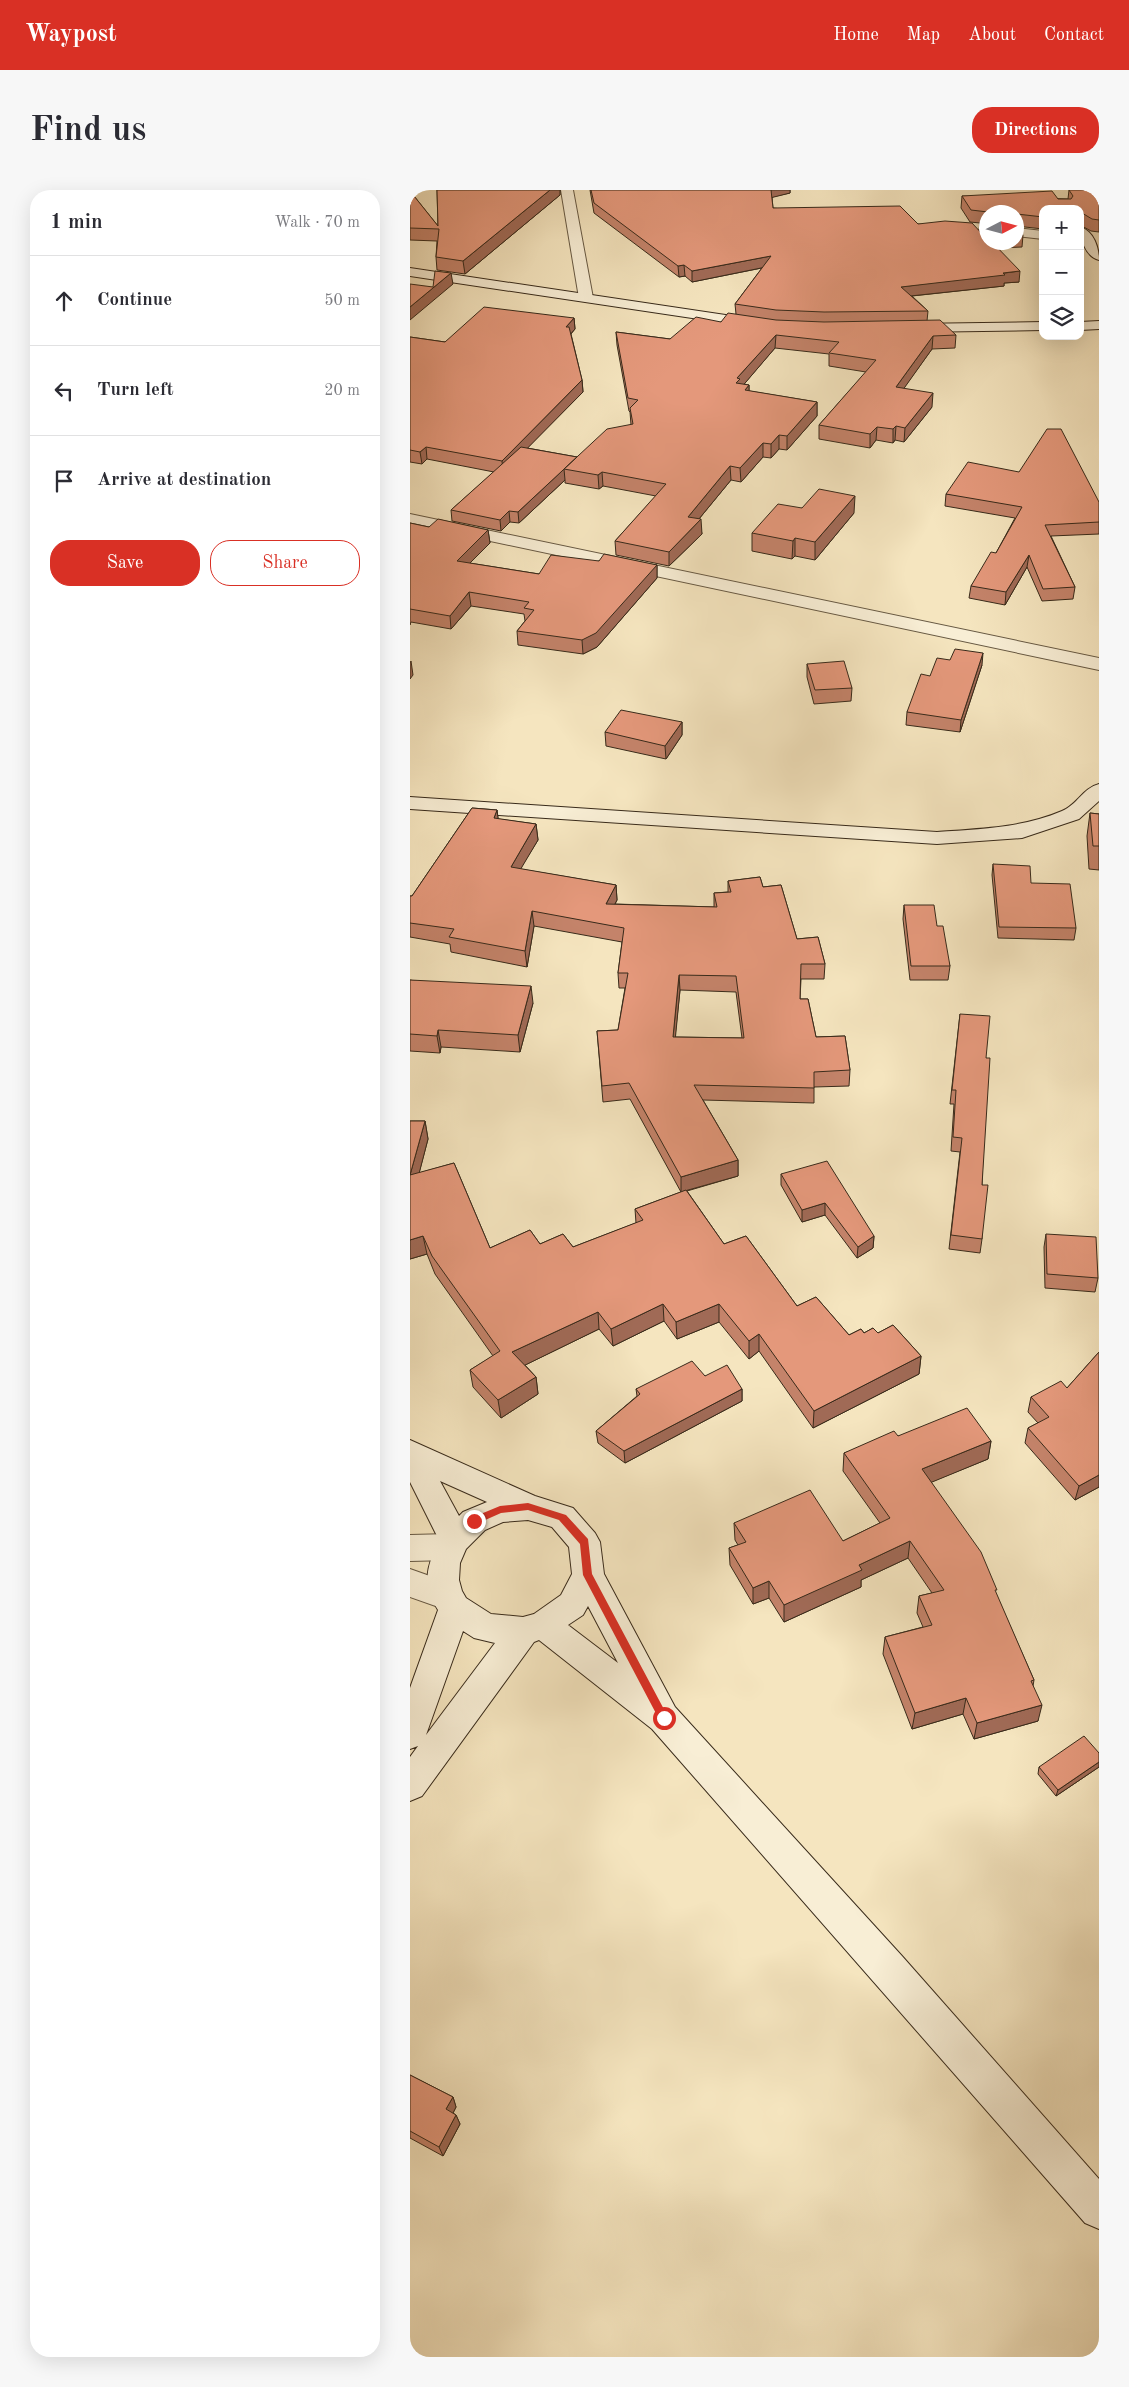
<!DOCTYPE html>
<meta charset="utf-8">
<style>
:root{--surface:#fff;--page:#f7f7f7;--text:#2b2b33;--muted:#7c7c81;--line:#e1e1e2;--accent:#d93025}
body{margin:0;font-family:"Old Standard TT",serif;background:var(--page);color:var(--text)}
.controls{position:absolute;right:15px;top:15px;display:grid;overflow:hidden;border-radius:10px;box-shadow:0 5px 20px #0002}
.controls button{width:45px;height:45px;display:grid;place-items:center;padding:0;border:0;border-bottom:1px solid var(--line);background:var(--surface);color:var(--text);font:25px sans-serif}
.compass{position:absolute;left:569px;top:15px;width:45px;height:45px;border-radius:50%;background:var(--surface);box-shadow:0 5px 20px #0002;rotate:84deg}
.stop{position:absolute;width:15px;height:15px;margin:-11px;border:4px solid #d93025;border-radius:50%;background:#fff}
.stop.end{background:#d93025;border-color:#fff;box-shadow:0 1px 5px #0008}
.list{margin:0;padding:0;list-style:none}
h2{display:flex;justify-content:space-between;align-items:center;height:65px;margin:0;padding:0 20px;font-size:21px}
h2 small{font-size:16px;font-weight:400;color:var(--muted)}
.list li{display:grid;grid-template-columns:32px 1fr auto;gap:15px;align-items:center;box-sizing:border-box;height:90px;padding:0 20px;border-top:1px solid var(--line)}
.list b{display:block;font-size:19px;white-space:nowrap}
.list em{font-size:16px;font-style:normal;color:var(--muted)}
.actions{display:flex;gap:10px;padding:15px 20px}
.actions a{flex:1;padding:11px 0;border:1px solid var(--accent);border-radius:20px;text-align:center;font-size:18px;color:var(--accent)}
.actions .main{background:var(--accent);color:#fff}
.icon{flex:none;width:28px;height:28px;fill:none;stroke:currentColor;stroke-width:2;stroke-linecap:round;stroke-linejoin:round}
.map{position:relative;flex:none;width:689px;height:2167px;overflow:hidden;border-radius:20px}
header{display:flex;align-items:center;gap:30px;box-sizing:border-box;height:70px;padding:0 25px;background:var(--accent);color:#fff}
header strong{font-size:24px}
nav{display:flex;gap:28px;margin-inline-start:auto;font-size:18px}
.intro{display:flex;align-items:center;justify-content:space-between;box-sizing:border-box;height:120px;padding:0 30px}
h1{margin:0;font-size:35px}
.button{padding:12px 22px;border-radius:20px;background:var(--accent);color:#fff;font-size:18px;font-weight:700}
main{display:flex;gap:30px;padding:0 30px}
aside{flex:1;background:var(--surface);border-radius:20px;box-shadow:0 5px 20px #0002}
.map>svg:first-child{display:block}
.lines{fill:none;stroke-linecap:round;stroke-linejoin:round}
.street-casing{stroke:#675943;stroke-width:2}
.secondary-casing{stroke:#382a1a;stroke-width:2}
.street{fill:#f8eed5;fill-rule:evenodd}
.secondary{fill:#f8eed5;fill-rule:evenodd}
.wall{fill:#c4836a;stroke:#382a1a;fill-rule:evenodd}
.shaded-wall{fill:#a06a56;stroke:#382a1a}
.building{fill:#e4987b;stroke:#382a1a;fill-rule:evenodd}
.route{fill:#d93025}
</style>
<header>
<strong>Waypost</strong>
<nav><a>Home</a><a>Map</a><a>About</a><a>Contact</a></nav>
</header>
<div class="intro"><h1>Find us</h1><a class="button">Directions</a></div>
<main>
<aside>
<h2>1 min<small>Walk · 70 m</small></h2>
<ul class="list">
<li><svg class="icon" aria-label="ahead" viewBox="0 0 24 24"><path d="M12 20V5M6 11l6-6 6 6"/></svg><div><b>Continue</b></div><em>50 m</em></li>
<li><svg class="icon" aria-label="left" viewBox="0 0 24 24"><path d="M17 20v-9H6M10 6l-5 5 5 5"/></svg><div><b>Turn left</b></div><em>20 m</em></li>
<li><svg class="icon" aria-label="arrive" viewBox="0 0 24 24"><path d="M6 21V4h12l-3 4 3 4H6"/></svg><div><b>Arrive at destination</b></div></li>
</ul>
<div class="actions"><a class="main">Save</a><a>Share</a></div>
</aside>
<div class="map">
<svg width="689" height="2167" viewBox="0 0 689 2167">
<rect width="100%" height="100%" fill="#f5e5bf"/>
<filter id="stains"><feTurbulence type="fractalNoise" baseFrequency=".004" numOctaves="4"/><feColorMatrix values="0 0 0 0 .2 0 0 0 0 .09 0 0 0 0 .02 0 0 0 .5 -.17"/></filter>
<radialGradient id="worn" r=".72"><stop offset=".6" stop-color="#630" stop-opacity="0"/><stop offset="1" stop-color="#630" stop-opacity=".3"/></radialGradient>
<g class="lines">
<defs>
<path id="street" d="M151,0H163L183,108L181,111H171L169,108Z
M606,38L633,41V49L606,46Z
M0,324L689,468V480L0,334Z
M40,1344L51,1348L56,1357L51,1366L40,1370L0,1371V1345Z
M0,1379L48,1396L53,1406L48,1416L37,1420L0,1407Z"/>
<path id="secondary" d="M670,37C684,41 689,58 689,70C676,67 670,49 670,37Z
M0,78L349,130L356,134L349,138L0,86Z
M689,131V139L670,140V132Z
M633,132V140L502,142L495,138L502,134Z
M689,594V611L669,629L612,648L527,654L0,619V607L527,642C570,639 612,638 652,621C667,615 673,598 689,594Z
M0,1250L125,1306L163,1318L185,1343L190,1352L194,1384L265,1517L492,1766L689,1989V2039L675,2033L242,1539L129,1450L124,1452L12,1606L0,1611V1567L8,1556L0,1559V1498L28,1420C11,1394 17,1376 29,1350L0,1292ZM30,1291L77,1312L53,1322L49,1326ZM118,1330L142,1337L159,1357L162,1384L151,1405L124,1424L113,1427L81,1424L56,1408L52,1401L49,1390L50,1373L56,1359L75,1340L93,1332ZM178,1416L208,1473L158,1435L173,1425ZM53,1441L64,1448L85,1453L16,1545Z"/>
</defs>
<!-- street casing -->
<use href="#street" class="street-casing"/>
<!-- secondary casing -->
<use href="#secondary" class="secondary-casing"/>
<!-- street -->
<use href="#street" class="street"/>
<!-- secondary -->
<use href="#secondary" class="secondary"/>
</g>
<!-- wall -->
<path class="wall" d="M27,0H150V5L55,84L27,80L26,67L27,51L0,50V1L28,36Z
M180,0H380V3L362,7L363,18L508,34L569,40L570,33L560,32L551,18L552,6L658,9L659,0H689V42L681,41L670,35V19H633V39L606,36V22H576V52H606V37L613,45L612,57L588,58L609,92L594,93V96L502,106L518,121L517,131L546,145L545,158L522,159L493,199L522,217L494,252L485,250L483,253L466,250L460,258L409,249V235L456,182L419,176V164L365,158L334,194L339,195V201L407,212V226L377,260L369,259L361,268L353,267L331,292L321,290L289,329L292,344L259,376L206,365L205,351L246,306L193,296L189,299L155,293V290L109,333L100,332L91,341L42,331L41,320L84,282L17,269L12,274L0,272V147L35,152L164,128L165,139L161,144L172,190L173,202L117,258L167,267L221,235L220,222L219,221L207,155L206,142L260,149L311,132L326,124L325,114L352,78L282,92L275,86L269,87L184,23Z
M536,304L689,312V344L641,346L665,397L663,409L632,411L617,377L595,415L559,408L561,396L586,363L605,328L535,316Z
M392,318L444,323L405,370L385,366L382,369L342,361V343Z
M0,333L19,337L78,340L80,353L59,373L129,384L189,371L247,375V388L187,457L173,464L108,455L107,441L115,431L114,424L61,416L41,439L1,432L0,435Z
M397,474L442,498L441,511L404,514L397,487Z
M572,475L550,542L496,535L497,522L520,486Z
M272,532V545L256,569L196,556L195,542Z
M62,618L87,620L88,629L126,634L128,650L110,679L206,695L207,710L205,714L304,717V703L318,702V691L350,687L353,697L371,695L387,749L408,747L415,774L414,789H391L390,809H398L406,847L435,846L440,880L439,896L404,897V913L293,910L328,970V986L277,1001L314,1054L336,1046L387,1116L406,1107L439,1145L451,1139L454,1143L463,1138L468,1143L483,1135L511,1166L509,1184L403,1238L349,1161L339,1169L309,1132L267,1149L254,1131L203,1156L189,1139L115,1175L126,1187L128,1204L91,1228L63,1197L60,1180L83,1166L25,1084L17,1064L0,1069V931H15L18,949L9,983L44,973L80,1058L120,1040L130,1054L153,1044L163,1057L226,1033L225,1019L271,1002L220,909L193,912L187,841L208,840L215,798H209L208,783L212,752L124,736L117,777L41,762L40,754L0,747V706H2ZM270,800L326,802L332,848L265,847Z
M680,623L689,624V680L679,679L677,646Z
M583,674L621,693L666,738L664,750L588,748L582,685Z
M494,715L527,736L540,776L538,790H500L493,729Z
M0,790L123,813L110,862L31,857L30,863L0,861Z
M550,824L576,868L572,995V1049L570,1063L539,1059L550,962L541,961L544,914H540Z
M371,984L464,1046L463,1058L447,1068L415,1025L392,1032L371,995Z
M636,1044L688,1088L685,1102L635,1098L634,1057Z
M689,1162V1297L665,1310L615,1253L618,1238L628,1233L618,1222L621,1207L657,1198Z
M295,1186L332,1199V1211L215,1273L188,1253L186,1241L227,1206L226,1199Z
M488,1246L581,1251L578,1269L521,1292L586,1404L624,1490L623,1496L628,1531L564,1549L553,1524L502,1539L473,1464L475,1447L513,1437L507,1423L509,1406L522,1403L498,1368L451,1390V1397L374,1432L359,1408L343,1414L320,1375L319,1358L328,1355L325,1350L324,1333L433,1351L470,1333L433,1281L434,1263Z
M689,1563V1577L646,1606L628,1584L629,1577Z
M0,1885L43,1907L46,1917L43,1923L46,1925L50,1934L33,1966L0,1948Z"/>
<!-- shaded-wall -->
<path class="shaded-wall" d="M140,0H150V5L55,84L53,71Z
M361,0H380V3L360,8Z
M672,23L671,35H670V24Z
M361,66V76L282,92V81Z
M274,75L275,86L269,87L268,76Z
M610,81L609,92L594,93V96L491,107V97Z
M41,83L43,94L0,130V117Z
M164,128L165,139L157,148L156,137Z
M366,145L365,158L330,199L326,193L327,188Z
M523,146L522,159L485,211L486,197Z
M172,190L173,202L93,283L92,271Z
M339,195V209L335,200Z
M523,203L522,217L494,252L495,238Z
M407,212V226L377,260V246Z
M486,236L485,250L483,253V239Z
M467,237L466,250L460,258V244Z
M369,245V259L361,268V254Z
M353,253V267L331,292L330,278Z
M16,257L17,269L12,274L10,262Z
M320,276L321,290L279,341L278,327Z
M154,279L155,290L109,333L108,322Z
M192,282L193,296L189,299L188,285Z
M445,306L444,323L405,370V352Z
M99,321L100,332L91,341L90,330Z
M291,329L292,344L259,376V362Z
M78,340L80,353L48,385L47,371Z
M385,348V366L382,369L383,351Z
M619,365L617,377L595,415L596,402Z
M247,375V388L187,457L173,464L172,450Z
M59,402L61,416L41,439L40,426Z
M573,463L572,475L550,542L551,530Z
M1,471L3,485L0,489V473Z
M272,532V545L256,569L255,556Z
M87,620L89,635L84,628Z
M126,634L128,650L103,692L101,677Z
M206,695L207,710L197,729L196,714Z
M122,721L124,736L117,777L115,761Z
M269,785L270,800L264,862L263,847Z
M121,796L123,813L110,862L108,845Z
M28,840L31,857L30,863L27,846Z
M15,931L18,949L4,1003L0,985Z
M328,970V986L271,1002V987Z
M415,1013V1025L392,1032V1020Z
M13,1046L17,1064L0,1069V1050Z
M464,1046L463,1058L447,1068L448,1057Z
M253,1114L254,1131L203,1156L201,1139Z
M309,1114V1132L267,1149L266,1132Z
M188,1122L189,1139L105,1180L102,1162Z
M349,1144V1161L339,1169V1151Z
M511,1166L509,1184L403,1238L404,1221Z
M126,1187L128,1204L91,1228L88,1210Z
M332,1199V1211L215,1273L214,1261Z
M581,1251L578,1269L510,1297L512,1279Z
M689,1285V1297L665,1310L669,1296Z
M500,1351L498,1368L451,1390V1397L374,1432V1415L449,1375Z
M359,1391V1408L343,1414V1398Z
M556,1508L553,1524L502,1539L505,1523Z
M632,1515L628,1531L564,1549L567,1533Z
M689,1572V1577L646,1606L648,1600Z
M43,1907L46,1917L40,1929L36,1919Z
M46,1925L50,1934L33,1966L29,1957Z"/>
<!-- building -->
<path class="building" d="M27,0H140L53,71L26,67L29,39L0,38V1L28,36Z
M181,0H361L363,18L490,16L508,34L535,31L562,33L576,48V52H582L610,81L593,83L595,85L491,97L518,121L414,122L366,120L325,114L361,66L282,81L274,75L268,76L184,13Z
M659,0H689V30L682,29L672,23L670,24V19H633V27L607,24L606,28V22H578L561,20L552,6L642,1L648,9H661L663,6Z
M570,32H576V43Z
M606,37L613,45H606Z
M25,81L41,83L0,117V94L23,97Z
M74,117L164,128L156,137H159L172,190L92,271L16,257L10,262L0,260V147L35,152Z
M318,123L366,130L414,132L530,130L546,145L523,146L486,197L523,203L495,238L486,236L483,239L467,237L460,244L409,235L466,170L419,163L429,152L366,145L327,188L330,189L326,193L339,195L335,200L407,212L377,246L369,245L361,254L353,253L330,278L320,276L278,327L291,329L259,362L205,351L256,294L192,282L188,285L154,279L197,239L223,234L220,218L228,210L218,208L206,142L260,149L286,127L311,132Z
M637,239H651L689,312V332L635,335L665,397L633,399L619,365L596,402L561,396L581,362L586,363L612,317L536,304L558,272L609,282Z
M111,257L167,267L108,322L99,321L90,330L41,320Z
M409,299L445,306L405,352L385,348L383,351L342,343L368,314L392,318Z
M28,329L78,340L47,371L129,384L141,365L189,371L194,364L247,375L186,443L172,450L107,441L124,420L114,418L119,412L59,402L40,426L0,419V333L19,337Z
M545,459L573,463L551,530L497,522L511,484L520,486L527,468L540,470Z
M434,471L442,498L405,500L397,474Z
M211,520L272,532L255,556L195,542Z
M62,618L87,620L84,628L126,634L101,677L206,695L196,714L307,717L304,703L321,702L318,691L350,687L353,697L371,695L387,749L408,747L415,774H391L390,809H398L406,847L435,846L440,880L404,882V898L284,895L328,970L271,987L219,893L192,896L187,841L208,840L218,783H208L214,738L122,721L115,761L39,747L44,739L0,733V706H2ZM269,785L326,786L334,848L263,847Z
M680,623L689,624V656H683Z
M583,674L620,676L621,693L660,694L666,738L589,737Z
M494,715H524L527,736H533L540,776H501Z
M0,790L121,796L108,845L28,840L27,846L0,844Z
M550,824L580,826L576,868H580L572,995H578L572,1049L541,1045L552,948L543,947L546,900H542Z
M0,931H15L0,985L44,973L80,1058L120,1040L130,1054L153,1044L163,1057L233,1030L225,1019L276,1000L314,1054L336,1046L387,1116L406,1107L439,1145L451,1139L454,1143L463,1138L468,1143L483,1135L511,1166L404,1221L349,1144L339,1151L309,1114L266,1132L253,1114L201,1139L188,1122L102,1162L126,1187L88,1210L60,1180L90,1161L22,1066L13,1046L0,1050Z
M417,971L464,1046L448,1057L415,1013L392,1020L371,984Z
M636,1044L686,1047L688,1088L637,1084Z
M689,1162V1285L669,1296L618,1238L639,1227L621,1207L651,1191L657,1198Z
M282,1171L295,1186L317,1175L332,1199L214,1261L186,1241L230,1204L226,1199Z
M557,1218L581,1251L512,1279L571,1362L587,1400H585L624,1490L621,1491L632,1515L567,1533L556,1508L505,1523L475,1447L522,1435L509,1406L534,1400L500,1351L449,1375L452,1380L374,1415L359,1391L343,1398L319,1358L336,1352L324,1333L400,1300L433,1351L480,1328L434,1263L484,1241L488,1246Z
M674,1546L689,1563V1572L648,1600L629,1577Z
M0,1885L43,1907L36,1919L46,1925L29,1957L0,1941Z"/>
<!-- route -->
<path class="route" d="M118,1313L156,1325L178,1349L182,1384L257,1525V1531H250L173,1385L170,1354L149,1330L118,1320L91,1323L64,1335L60,1331L61,1328L90,1316Z"/>
<rect width="100%" height="100%" filter="url(#stains)"/>
<rect width="100%" height="100%" fill="url(#worn)"/>
</svg>
<div class="controls">
<button>+</button>
<button>−</button>
<button><svg class="icon" aria-label="layers" viewBox="0 0 24 24"><path d="M12 4l9 5-9 5-9-5zM3 14l9 5 9-5"/></svg></button>
</div>
<svg class="compass" viewBox="-18 -18 36 36"><path d="M0-13l5 13h-10z" fill="#e53935"/><path d="M0 13l5-13h-10z" fill="#7c7c81"/></svg>
<div class="stop" style="left:254px;top:1528px"></div>
<div class="stop end" style="left:64px;top:1331px"></div>
</div>
</main>
